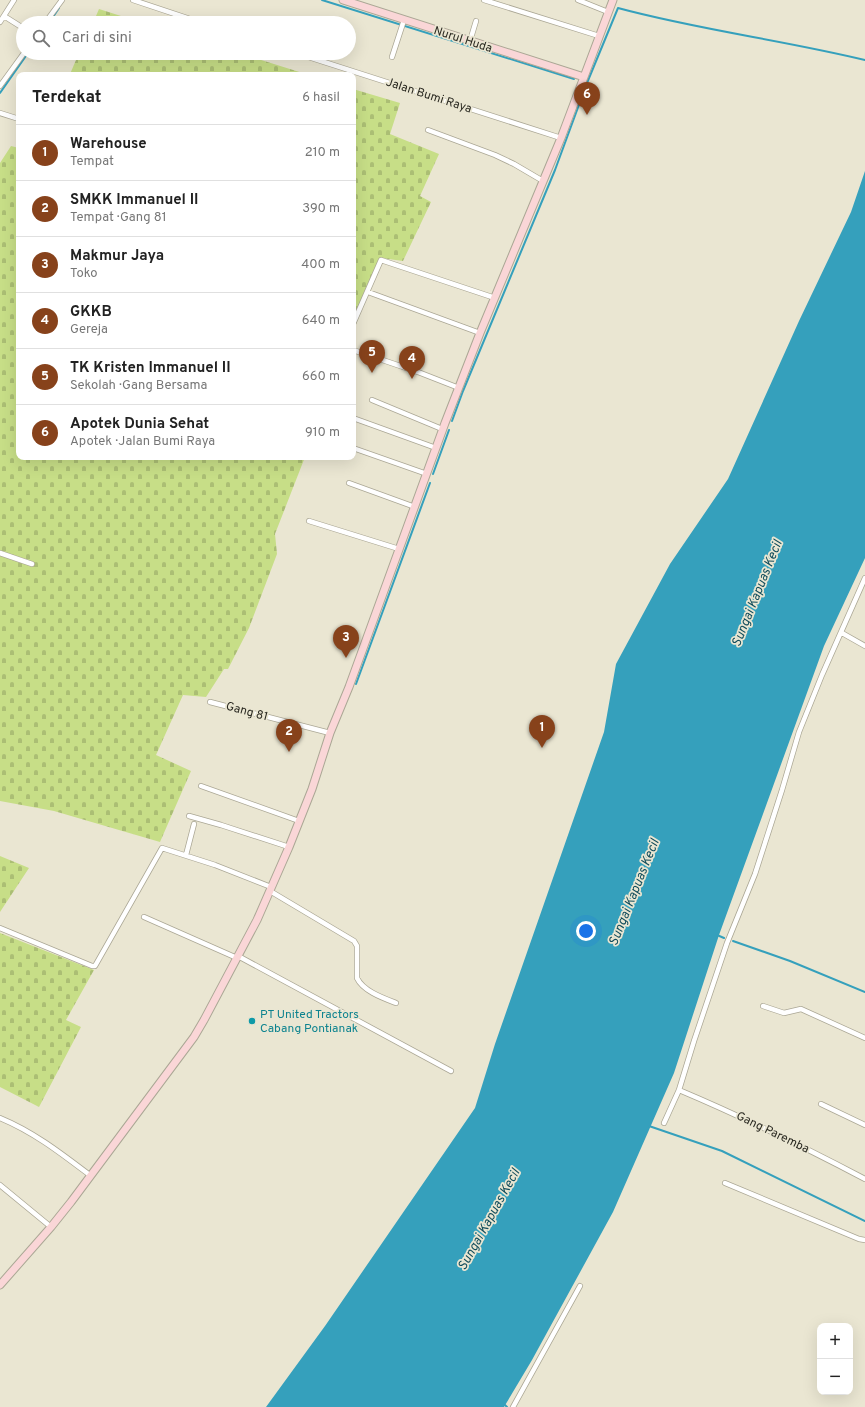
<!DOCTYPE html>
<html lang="id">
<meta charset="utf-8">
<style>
:root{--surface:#fff;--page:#f6f6f6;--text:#222;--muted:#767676;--line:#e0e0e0;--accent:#87421b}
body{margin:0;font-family:Overpass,sans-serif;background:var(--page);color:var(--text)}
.controls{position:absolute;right:12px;bottom:12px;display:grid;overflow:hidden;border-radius:8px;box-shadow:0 4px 16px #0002}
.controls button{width:36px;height:36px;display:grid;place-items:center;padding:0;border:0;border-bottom:1px solid var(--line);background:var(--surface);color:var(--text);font:20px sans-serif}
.you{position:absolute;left:586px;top:931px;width:14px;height:14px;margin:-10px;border:3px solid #fff;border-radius:50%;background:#1a73e8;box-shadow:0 0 0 6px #1a73e833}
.badge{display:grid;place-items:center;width:26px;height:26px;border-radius:50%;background:var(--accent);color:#fff;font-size:13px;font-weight:700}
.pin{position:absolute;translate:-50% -33px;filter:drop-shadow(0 1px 2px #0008)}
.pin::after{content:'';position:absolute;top:21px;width:14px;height:12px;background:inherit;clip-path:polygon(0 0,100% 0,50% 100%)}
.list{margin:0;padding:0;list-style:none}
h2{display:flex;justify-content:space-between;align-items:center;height:52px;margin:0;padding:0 16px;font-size:17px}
h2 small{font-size:13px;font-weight:400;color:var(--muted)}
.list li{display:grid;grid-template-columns:26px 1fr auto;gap:12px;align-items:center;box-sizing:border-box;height:56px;padding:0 16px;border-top:1px solid var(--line)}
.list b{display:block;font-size:15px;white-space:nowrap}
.list p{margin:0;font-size:13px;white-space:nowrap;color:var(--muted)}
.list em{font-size:13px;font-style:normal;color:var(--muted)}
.icon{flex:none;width:22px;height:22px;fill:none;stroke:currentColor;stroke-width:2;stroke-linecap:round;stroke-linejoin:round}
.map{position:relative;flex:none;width:865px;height:1407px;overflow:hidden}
.search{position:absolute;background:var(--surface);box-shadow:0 4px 16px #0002;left:16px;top:16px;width:340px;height:44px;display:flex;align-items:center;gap:10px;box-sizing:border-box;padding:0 14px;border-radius:22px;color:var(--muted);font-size:15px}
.panel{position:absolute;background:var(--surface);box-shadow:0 4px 16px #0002;left:16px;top:72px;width:340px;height:388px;border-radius:8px}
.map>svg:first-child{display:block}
.cemetery{fill:url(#cemetery-stones)}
.water{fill:#35a0bc}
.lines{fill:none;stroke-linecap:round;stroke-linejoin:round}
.stream{stroke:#35a0bc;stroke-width:2}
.street-casing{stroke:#aba795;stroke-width:6}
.secondary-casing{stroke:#aba795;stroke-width:9}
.street{stroke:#fff;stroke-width:4.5}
.secondary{stroke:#fad6d7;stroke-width:7}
.culture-dot{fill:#0f9aa8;stroke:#eae6d2;stroke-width:1.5}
.labels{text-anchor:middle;stroke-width:3.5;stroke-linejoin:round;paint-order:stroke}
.street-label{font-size:12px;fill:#292820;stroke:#eae6d2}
.culture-label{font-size:12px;fill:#0d838f;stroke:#eae6d2;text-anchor:start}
.water-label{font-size:13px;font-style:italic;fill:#104c5b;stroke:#eae6d2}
</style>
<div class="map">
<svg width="865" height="1407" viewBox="0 0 865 1407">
<defs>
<pattern id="cemetery-stones" width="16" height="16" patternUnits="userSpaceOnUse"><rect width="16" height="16" fill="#c7de87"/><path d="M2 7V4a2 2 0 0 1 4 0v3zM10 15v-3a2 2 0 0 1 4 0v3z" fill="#abbe74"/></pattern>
</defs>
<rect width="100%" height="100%" fill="#eae6d2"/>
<!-- cemetery -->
<path class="cemetery" d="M99,9L143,23H93Z
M79,53H239L309,75H75L70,74Z
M353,89L400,103L390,134L439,154L420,196L431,202L403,261L381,258L353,332Z
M11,146L19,148V457H305L275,534L277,554L249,628L228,669H224L206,697L183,695L156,755L191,771L160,842L54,811L0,801V163Z
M0,856L29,868L0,912Z
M0,933L94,970L66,1020L81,1027L39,1107L0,1087Z"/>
<!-- water -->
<path class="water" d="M865,171V558L824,646L719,935L674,1073L613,1212L532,1360L504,1407H266L325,1326L475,1108L495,1044L604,732L616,664L670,564L728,479L799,321L851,212Z"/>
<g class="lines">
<!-- stream -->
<path class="stream" d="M322,0L574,79
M49,23L59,8
M0,93L28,53
M452,421L463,391L555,170L587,83L618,8C699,30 783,40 865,60
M433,474L449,430
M356,684L430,483
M717,935L724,938
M733,941L790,961L865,992
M649,1126L722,1151L865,1221
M505,1405L507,1407"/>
<defs>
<path id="street" d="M133,0L202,23
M484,0L599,36
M578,0L608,12
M4,16L23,28
M0,22L14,0
M45,23L62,0
M470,41L476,21
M296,53L561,138
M392,57L404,20
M0,86L24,53
M0,113L19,119
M428,130L495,155L514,164L543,181
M368,292L480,333
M353,324L381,260L495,298
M353,350L418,372L459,388
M372,400L442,429
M353,418L436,448
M353,448L427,474
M349,483L415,507
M309,521L399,549
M0,553L32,564
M842,633L865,646
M210,702L330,733
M201,786L299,821
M189,816L221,825L289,847
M186,855L194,824
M270,891L354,941L357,946V978C363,991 383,998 396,1003
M144,917L237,958
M0,928L92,966H95L162,848L215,865L271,887
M238,956L451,1071
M763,1006L784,1013L801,1009L865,1038
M679,1090C743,1117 804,1147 865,1179
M821,1104L865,1125
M0,1118C34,1132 62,1154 91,1176
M664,1123L679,1090L694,1041L727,943L755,874L782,790L799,732L822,675L865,578
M725,1183L859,1239L865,1240
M0,1185L51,1227
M513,1407L580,1286"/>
<path id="secondary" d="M343,0L584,77
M0,1285L51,1227L71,1202L194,1037L204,1020L257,920L289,847L312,789L330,733L349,687L445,423L480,333L561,138L613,0"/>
</defs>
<!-- street casing -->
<use href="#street" class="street-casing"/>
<!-- secondary casing -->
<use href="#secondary" class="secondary-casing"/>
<!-- street -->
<use href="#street" class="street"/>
<!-- secondary -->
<use href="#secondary" class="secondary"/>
</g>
<!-- markers -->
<circle class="culture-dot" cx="252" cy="1021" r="4"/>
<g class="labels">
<!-- street labels -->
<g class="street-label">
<text transform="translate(463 39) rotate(18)" y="4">Nurul Huda</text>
<text transform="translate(429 95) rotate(18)" y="4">Jalan Bumi Raya</text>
<text transform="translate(247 711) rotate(15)" y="4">Gang 81</text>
<text transform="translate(773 1132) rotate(26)" y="4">Gang Paremba</text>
</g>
<!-- culture labels -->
<g class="culture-label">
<text x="260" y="1018">PT United Tractors<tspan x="260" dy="14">Cabang Pontianak</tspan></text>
</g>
<!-- water labels -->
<g class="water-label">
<text transform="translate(756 593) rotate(-68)" y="5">Sungai Kapuas Kecil</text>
<text transform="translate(633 892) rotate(-68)" y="5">Sungai Kapuas Kecil</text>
<text transform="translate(488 1219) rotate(-61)" y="5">Sungai Kapuas Kecil</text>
</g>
</g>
</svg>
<div class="controls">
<button>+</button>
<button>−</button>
</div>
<div class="you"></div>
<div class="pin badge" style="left:542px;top:748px">1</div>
<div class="pin badge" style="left:289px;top:752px">2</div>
<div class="pin badge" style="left:346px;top:658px">3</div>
<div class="pin badge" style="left:412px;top:379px">4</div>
<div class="pin badge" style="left:372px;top:373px">5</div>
<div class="pin badge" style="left:587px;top:115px">6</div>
<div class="search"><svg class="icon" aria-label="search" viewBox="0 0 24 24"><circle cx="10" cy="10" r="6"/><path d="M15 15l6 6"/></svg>Cari di sini</div>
<section class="panel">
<h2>Terdekat<small>6 hasil</small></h2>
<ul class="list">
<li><span class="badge">1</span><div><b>Warehouse</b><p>Tempat</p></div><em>210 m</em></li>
<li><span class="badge">2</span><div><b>SMKK Immanuel II</b><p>Tempat · Gang 81</p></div><em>390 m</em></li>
<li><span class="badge">3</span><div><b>Makmur Jaya</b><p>Toko</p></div><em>400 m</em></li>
<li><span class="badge">4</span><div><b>GKKB</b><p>Gereja</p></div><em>640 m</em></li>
<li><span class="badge">5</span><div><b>TK Kristen Immanuel II</b><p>Sekolah · Gang Bersama</p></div><em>660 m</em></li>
<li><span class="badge">6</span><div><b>Apotek Dunia Sehat</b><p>Apotek · Jalan Bumi Raya</p></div><em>910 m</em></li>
</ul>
</section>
</div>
